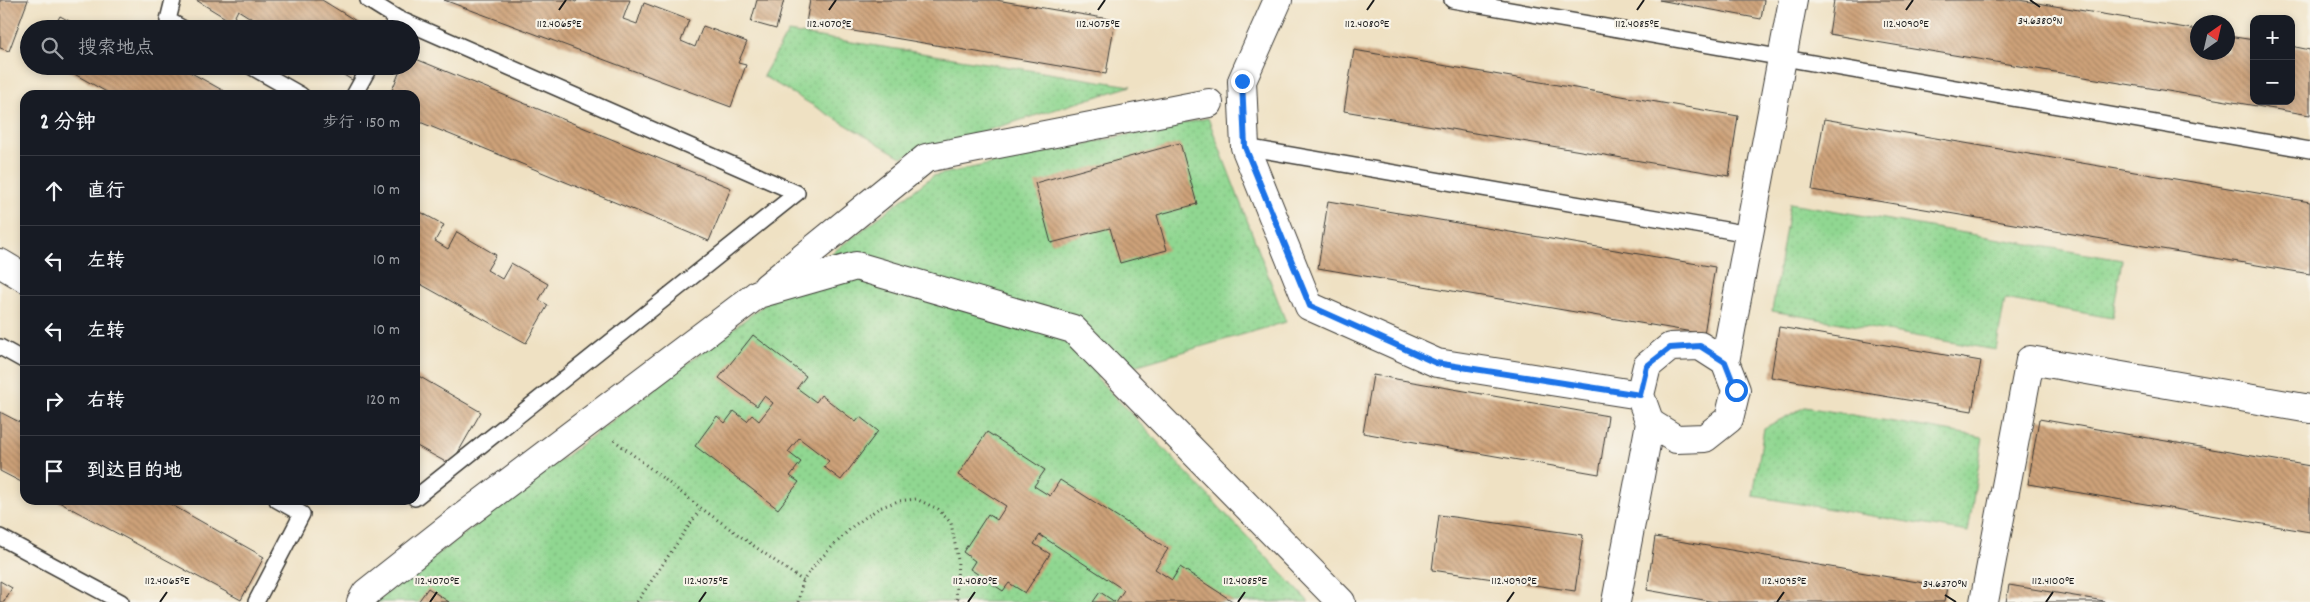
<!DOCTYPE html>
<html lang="zh">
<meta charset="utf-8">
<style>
:root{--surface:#171b24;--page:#20242c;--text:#f1f3f6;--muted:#9ea1a6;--line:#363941}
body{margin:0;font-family:Dekko,"LXGW WenKai TC",sans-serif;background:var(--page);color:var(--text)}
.controls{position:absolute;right:15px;top:15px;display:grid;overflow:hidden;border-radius:10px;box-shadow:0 2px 8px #0003}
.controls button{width:45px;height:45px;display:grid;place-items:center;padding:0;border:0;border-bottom:1px solid var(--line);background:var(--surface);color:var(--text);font:25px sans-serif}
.compass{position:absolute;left:2190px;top:15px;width:45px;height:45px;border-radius:50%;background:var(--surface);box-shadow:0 2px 8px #0003;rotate:34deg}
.stop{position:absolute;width:15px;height:15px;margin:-11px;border:4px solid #1a73e8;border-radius:50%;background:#fff}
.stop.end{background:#1a73e8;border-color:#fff;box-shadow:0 1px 5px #0008}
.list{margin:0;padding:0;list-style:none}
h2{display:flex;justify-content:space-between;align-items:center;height:65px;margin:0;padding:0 20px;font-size:21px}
h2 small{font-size:16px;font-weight:400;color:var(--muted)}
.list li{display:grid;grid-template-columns:32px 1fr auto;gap:15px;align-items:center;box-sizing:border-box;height:70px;padding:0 20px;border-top:1px solid var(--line)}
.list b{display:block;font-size:19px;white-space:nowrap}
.list em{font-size:16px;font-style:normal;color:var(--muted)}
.icon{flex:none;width:28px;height:28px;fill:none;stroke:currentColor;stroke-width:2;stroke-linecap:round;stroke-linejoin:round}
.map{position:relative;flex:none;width:2310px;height:602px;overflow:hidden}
.search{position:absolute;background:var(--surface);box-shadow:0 2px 8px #0003;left:20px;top:20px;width:400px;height:55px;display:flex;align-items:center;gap:12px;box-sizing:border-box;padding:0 18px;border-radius:28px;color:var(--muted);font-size:19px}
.panel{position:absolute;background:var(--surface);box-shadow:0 2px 8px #0003;left:20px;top:90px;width:400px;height:415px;border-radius:15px}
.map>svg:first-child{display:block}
.green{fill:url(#green-dots);stroke:#567a56}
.building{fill:url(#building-back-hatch)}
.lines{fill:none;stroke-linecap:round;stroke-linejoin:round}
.lane-casing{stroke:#3c3a35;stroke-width:18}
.street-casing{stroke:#3c3a35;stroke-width:30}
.path{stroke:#3c3a35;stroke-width:3;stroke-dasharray:1 4;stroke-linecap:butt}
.lane{stroke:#fff;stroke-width:15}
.street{stroke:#fff;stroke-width:28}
.route{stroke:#1a73e8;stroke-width:6}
.ticks{fill:none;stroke:#1c1c1c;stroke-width:2}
.ticks-label{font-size:12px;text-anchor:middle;fill:#1c1c1c;stroke:#f7f3e8;stroke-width:4.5;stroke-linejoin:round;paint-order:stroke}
</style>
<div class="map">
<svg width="2310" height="602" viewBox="0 0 2310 602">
<defs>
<pattern id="green-dots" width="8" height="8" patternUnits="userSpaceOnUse" patternTransform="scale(1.25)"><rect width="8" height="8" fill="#90d791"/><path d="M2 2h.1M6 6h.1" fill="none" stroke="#7cb87c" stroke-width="1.8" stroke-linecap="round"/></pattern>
<pattern id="building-back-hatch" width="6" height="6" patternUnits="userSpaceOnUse" patternTransform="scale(1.25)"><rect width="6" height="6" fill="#cea279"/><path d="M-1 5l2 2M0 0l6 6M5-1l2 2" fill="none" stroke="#a68362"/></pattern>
</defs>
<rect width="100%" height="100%" fill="#f7f3e8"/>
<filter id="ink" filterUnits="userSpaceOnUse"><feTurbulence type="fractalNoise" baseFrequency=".02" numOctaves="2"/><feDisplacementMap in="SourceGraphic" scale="10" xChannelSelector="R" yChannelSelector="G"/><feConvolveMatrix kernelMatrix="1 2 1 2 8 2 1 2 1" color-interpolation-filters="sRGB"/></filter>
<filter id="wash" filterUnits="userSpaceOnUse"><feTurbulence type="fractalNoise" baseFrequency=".0096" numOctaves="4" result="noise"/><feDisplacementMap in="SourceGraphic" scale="20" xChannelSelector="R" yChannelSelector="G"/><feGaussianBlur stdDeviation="1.12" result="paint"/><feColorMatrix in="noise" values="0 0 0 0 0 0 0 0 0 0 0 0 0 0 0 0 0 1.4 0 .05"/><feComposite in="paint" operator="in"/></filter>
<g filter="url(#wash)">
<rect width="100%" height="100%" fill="#efe1c3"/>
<!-- green -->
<path class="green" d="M788,32L1131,86L901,157L763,76Z
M1208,118L1286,322L1096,377L1309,602H375L933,176Z
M1790,203L2122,260L2112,318L2005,299L1996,350L1772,311Z
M1805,407L1983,437L1968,532L1753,496L1764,428Z"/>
<g id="blocks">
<!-- building -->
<path class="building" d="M0,0H28L9,51L0,48Z
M196,0H322L369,29H268L238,10L232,22Z
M444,0H571L576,2L577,0H630L623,19L637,24L644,3L689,20L681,41L695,47L703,26L747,42L738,63L746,65L731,107Z
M757,0H784L776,29L751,22Z
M810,0H996L1115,20L1106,74L806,23Z
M1659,0H1764L1761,19Z
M1834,0H2019L2198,30V52H2228V36L2254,40V101H2291V46L2310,50V115L1829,34Z
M60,16L84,29H53Z
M1354,50L1738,116L1729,176L1344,111Z
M411,57L731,188L709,241L415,120V95H390L402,66H411Z
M60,66H151L158,70L160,66H179L231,95H112Z
M329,66H361L352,80Z
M1824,119L2310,202V274L1812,190Z
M1180,143L1197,204L1157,215L1167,250L1120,263L1110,228L1051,243L1035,183Z
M1328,201L1715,267L1704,334L1318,268Z
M415,209L444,225L435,241L448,249L457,232L496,255L487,270L502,279L511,263L548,284L539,300L548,305L526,343L415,281Z
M1779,327L1981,361L1972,411L1771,377Z
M753,335L806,376L797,388L816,402L821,395L856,422L860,417L878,431L841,480L824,467L829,461L799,438L788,452L801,462L790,476L799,482L778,509L695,446L717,416L725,423L734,411L747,421L752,415L759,421L773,403L764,396L757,406L719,378Z
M415,374L481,412L451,465L415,445Z
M1373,375L1608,416L1599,474L1363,433Z
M0,412L25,425V484L0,471Z
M2039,419L2310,466V532L2028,484Z
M987,432L1045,470L1034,486L1050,496L1060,480L1168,549L1155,569L1172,580L1180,567L1234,602H1116L1124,590L1040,535L1034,544L1050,554L1025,593L1009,583L1003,591L970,569L975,561L963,552L988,514L997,520L1006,506L958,475Z
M55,500H163L264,557L241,600Z
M1439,515L1583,535L1575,591L1432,570Z
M1655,537L1947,587L1944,602H1715L1647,590Z
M0,581L12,588L4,602H0Z
M2009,585L2104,601V602H2006Z
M428,588L449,602H418Z
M1100,592L1115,602H1093Z"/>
</g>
</g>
<g filter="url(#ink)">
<use href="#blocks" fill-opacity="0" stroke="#3c3a35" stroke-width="1"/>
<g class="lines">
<defs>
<path id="lane" d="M173,0L168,20L184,29
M368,0L397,18L391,29
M1452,0L2310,150
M397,18L797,193L415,498
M250,66L301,95
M354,95L370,66
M1245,147L1749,234
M0,347L25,361
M0,537L121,602
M256,602L302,514L277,500"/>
<path id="street" d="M1278,0L1242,81L1245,147L1309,306L1437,363L1640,395
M0,263L25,278
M767,287L926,158L1209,103
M1725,362L1793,0
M361,602L366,593L456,522L758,294L856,266L1073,329L1341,602
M1616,602L1650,423L1640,395L1647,366L1670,347L1700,346L1725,362L1736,390L1729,419L1705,438L1676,439L1650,423
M1984,602L2030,360L2310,409"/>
</defs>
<!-- lane casing -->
<use href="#lane" class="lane-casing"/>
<!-- street casing -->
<use href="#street" class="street-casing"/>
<!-- path -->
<path class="path" d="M614,440L701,508L803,581
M958,599L964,602
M637,602L701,508
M798,602L803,581L816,563L853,526L879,508L898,501L916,499L938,509L951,523L958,560L956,602"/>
<!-- lane -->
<use href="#lane" class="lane"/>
<!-- street -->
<use href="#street" class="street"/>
</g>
</g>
<g class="lines" filter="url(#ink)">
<!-- route -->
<path class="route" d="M1242,81L1245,147L1310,306L1436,363L1640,395L1647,366L1670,348L1700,346L1725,362L1736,390"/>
</g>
<!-- ticks -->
<path class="ticks" d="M2030,0L2040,7M559,10L566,0M829,10L836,0M1098,10L1105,0M1367,10L1374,0M1637,10L1644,0M1906,10L1913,0M1945,595L1956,602M160,602L167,592M430,602L437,592M699,602L706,592M968,602L975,592M1238,602L1245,592M1507,602L1514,592M1777,602L1784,592M2046,602L2053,592"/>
<g class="ticks-label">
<text x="2040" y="24">34.6380°N</text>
<text x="559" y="27">112.4065°E</text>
<text x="829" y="27">112.4070°E</text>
<text x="1098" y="27">112.4075°E</text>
<text x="1367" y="27">112.4080°E</text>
<text x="1637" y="27">112.4085°E</text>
<text x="1906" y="27">112.4090°E</text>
<text x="167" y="584">112.4065°E</text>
<text x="437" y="584">112.4070°E</text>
<text x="706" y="584">112.4075°E</text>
<text x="975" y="584">112.4080°E</text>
<text x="1245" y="584">112.4085°E</text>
<text x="1514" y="584">112.4090°E</text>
<text x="1784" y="584">112.4095°E</text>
<text x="2053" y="584">112.4100°E</text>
<text x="1945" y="587">34.6370°N</text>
</g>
</svg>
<div class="controls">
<button>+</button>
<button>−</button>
</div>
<svg class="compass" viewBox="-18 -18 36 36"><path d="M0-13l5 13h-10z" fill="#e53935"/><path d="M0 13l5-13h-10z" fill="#9ea1a6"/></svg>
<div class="stop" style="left:1736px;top:390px"></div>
<div class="stop end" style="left:1242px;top:81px"></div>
<div class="search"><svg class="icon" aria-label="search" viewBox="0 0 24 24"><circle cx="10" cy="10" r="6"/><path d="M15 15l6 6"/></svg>搜索地点</div>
<section class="panel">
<h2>2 分钟<small>步行 · 150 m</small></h2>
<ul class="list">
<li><svg class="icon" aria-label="ahead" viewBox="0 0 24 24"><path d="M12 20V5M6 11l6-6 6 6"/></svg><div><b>直行</b></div><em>10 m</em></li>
<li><svg class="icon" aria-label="left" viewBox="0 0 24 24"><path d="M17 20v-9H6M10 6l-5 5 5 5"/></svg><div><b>左转</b></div><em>10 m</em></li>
<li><svg class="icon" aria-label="left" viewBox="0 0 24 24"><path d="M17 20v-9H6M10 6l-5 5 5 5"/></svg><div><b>左转</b></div><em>10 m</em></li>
<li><svg class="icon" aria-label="right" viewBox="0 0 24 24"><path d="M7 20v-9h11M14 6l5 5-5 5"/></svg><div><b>右转</b></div><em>120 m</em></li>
<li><svg class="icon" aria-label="arrive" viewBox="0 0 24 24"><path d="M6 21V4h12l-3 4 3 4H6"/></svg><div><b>到达目的地</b></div></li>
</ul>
</section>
</div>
